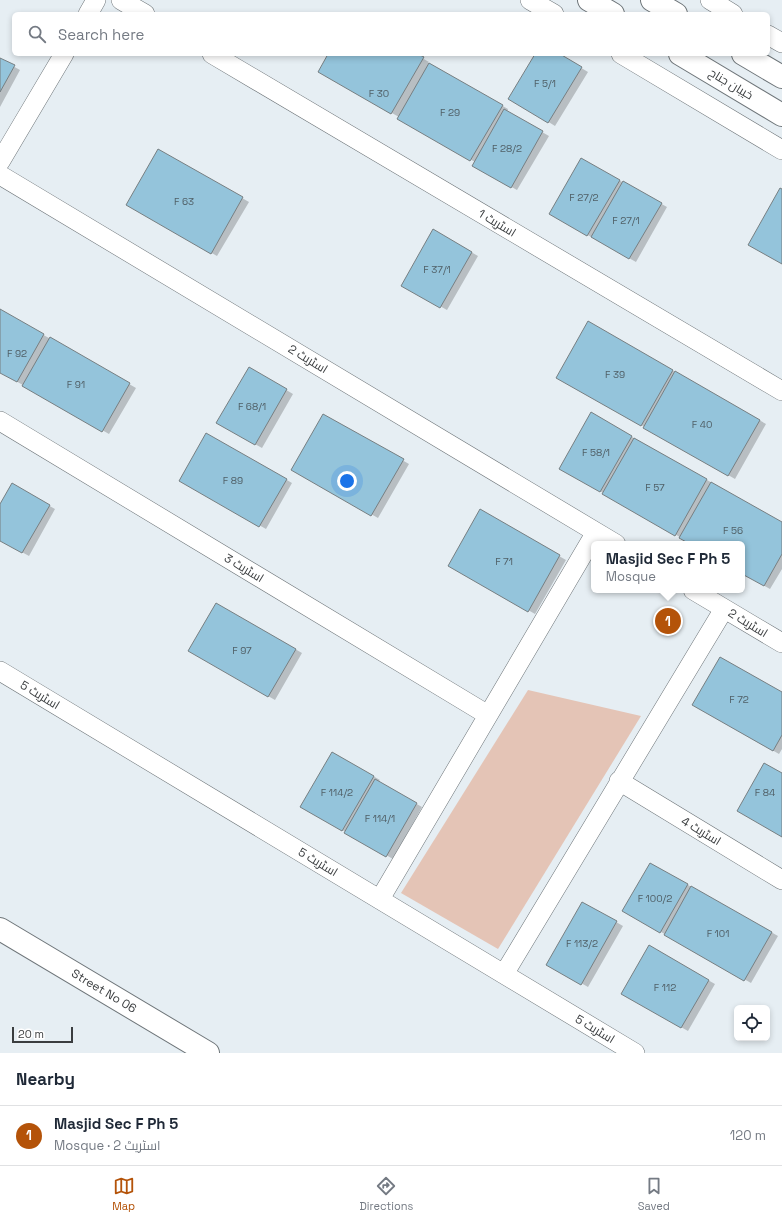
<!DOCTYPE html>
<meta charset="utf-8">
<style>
:root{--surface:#fff;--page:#f6f6f7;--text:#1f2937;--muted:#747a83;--line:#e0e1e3;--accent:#b45309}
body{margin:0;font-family:"Space Grotesk",Cairo,sans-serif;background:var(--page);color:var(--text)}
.controls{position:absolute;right:12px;bottom:12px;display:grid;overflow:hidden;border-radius:6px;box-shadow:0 2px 6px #0003}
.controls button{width:36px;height:36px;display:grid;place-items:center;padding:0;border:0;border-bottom:1px solid var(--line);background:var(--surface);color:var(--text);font:20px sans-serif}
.scale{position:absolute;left:12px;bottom:10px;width:61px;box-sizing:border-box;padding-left:4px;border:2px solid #3a3d3f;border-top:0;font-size:11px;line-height:14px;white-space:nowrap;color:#3a3d3f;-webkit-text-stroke:3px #fff;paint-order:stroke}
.you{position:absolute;left:347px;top:481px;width:14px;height:14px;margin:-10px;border:3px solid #fff;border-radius:50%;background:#1a73e8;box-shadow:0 0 0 6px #1a73e833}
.badge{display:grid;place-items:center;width:26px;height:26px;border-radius:50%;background:var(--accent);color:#fff;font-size:13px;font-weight:700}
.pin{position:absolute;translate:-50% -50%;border:2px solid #fff;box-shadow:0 1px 4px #0006}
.popup{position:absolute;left:591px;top:541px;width:154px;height:52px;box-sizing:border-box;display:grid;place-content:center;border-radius:6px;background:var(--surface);filter:drop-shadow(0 1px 3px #0005);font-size:13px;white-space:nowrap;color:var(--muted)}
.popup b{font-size:15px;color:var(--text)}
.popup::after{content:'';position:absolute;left:50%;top:100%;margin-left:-8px;border:8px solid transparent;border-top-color:var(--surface)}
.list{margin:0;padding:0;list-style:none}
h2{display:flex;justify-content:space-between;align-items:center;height:52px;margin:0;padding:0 16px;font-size:17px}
h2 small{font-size:13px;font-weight:400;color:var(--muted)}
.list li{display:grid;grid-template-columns:26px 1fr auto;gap:12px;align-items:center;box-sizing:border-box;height:60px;padding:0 16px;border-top:1px solid var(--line)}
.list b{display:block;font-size:15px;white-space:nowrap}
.list p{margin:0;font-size:13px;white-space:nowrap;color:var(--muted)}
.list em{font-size:13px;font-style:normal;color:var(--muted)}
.icon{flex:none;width:22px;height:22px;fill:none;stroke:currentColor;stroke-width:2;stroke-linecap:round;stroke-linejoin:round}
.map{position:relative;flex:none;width:782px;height:1053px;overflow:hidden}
.search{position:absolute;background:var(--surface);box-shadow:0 2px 6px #0003;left:12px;right:12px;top:12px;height:44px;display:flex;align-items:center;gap:10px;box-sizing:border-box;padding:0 14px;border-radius:6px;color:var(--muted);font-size:15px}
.sheet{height:112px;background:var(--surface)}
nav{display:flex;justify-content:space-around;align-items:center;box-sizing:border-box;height:56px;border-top:1px solid var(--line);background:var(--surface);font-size:11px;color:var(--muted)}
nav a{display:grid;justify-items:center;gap:2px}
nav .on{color:var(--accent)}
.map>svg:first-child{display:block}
.green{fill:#e4c4b6}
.shadow{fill:#0003}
.building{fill:#94c4db;stroke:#777f82}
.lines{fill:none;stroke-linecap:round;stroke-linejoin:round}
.minor-casing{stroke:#6e7579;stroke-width:20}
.tertiary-casing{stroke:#6e7579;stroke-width:24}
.secondary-casing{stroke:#6e7579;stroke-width:24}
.minor{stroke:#fff;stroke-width:19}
.tertiary{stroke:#fff;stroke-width:22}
.secondary{stroke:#fff;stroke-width:22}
.labels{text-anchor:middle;stroke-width:3;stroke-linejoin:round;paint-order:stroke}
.number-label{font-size:10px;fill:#505f66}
.street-label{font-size:12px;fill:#3a3d3f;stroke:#fff}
</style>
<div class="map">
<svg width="782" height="1053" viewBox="0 0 782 1053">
<rect width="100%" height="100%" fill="#e6eef3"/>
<!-- green -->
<path class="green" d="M528,690L641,716L498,949L401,893Z"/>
<!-- shadow -->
<path class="shadow" d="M329,54H415L429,62L428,63L508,109L507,112L549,136L517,190L473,165L475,162L398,119L399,117L319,72Z
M537,54H558L588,72L555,126L510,98Z
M0,59L20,70L0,107Z
M158,150L249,202L217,256L127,205Z
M581,159L667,207L636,262L550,214Z
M434,231L478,256L447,310L402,285Z
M0,310L136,388L109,434L0,372Z
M589,323L766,424L735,479L558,377Z
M249,368L293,394L262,448L218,423Z
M592,414L782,523V569L770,589L742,573V544H692L560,468Z
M324,415L409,464L378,518L292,469Z
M207,434L292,483L266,529L180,481Z
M12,485L55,509L29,556L0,540V506Z
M480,511L566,560L535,614L449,565Z
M216,604L302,653L275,700L189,651Z
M782,693V749L779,754L694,705Z
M333,753L380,780L378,782L422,807L393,859L302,807Z
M651,864L778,936L751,983L624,911Z
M583,903L623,926L588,987L548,964Z
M649,947L715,984L688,1031L622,994Z"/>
<!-- building -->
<path class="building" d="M328,54H418L424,57L391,114L318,72Z
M535,54H560L582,67L548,123L508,99Z
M0,58L15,65L0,92Z
M429,63L503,105L470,161L397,119Z
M504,109L543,131L511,188L472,166Z
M158,149L243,197L211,254L126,205Z
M581,158L620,180L587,236L549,214Z
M623,181L662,203L629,259L591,237Z
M780,188L782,189V264L748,245Z
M433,229L472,252L440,308L401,286Z
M0,309L44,334L17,382L0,373Z
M588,321L673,370L641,426L556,378Z
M50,337L130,383L102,432L22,386Z
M249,367L287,389L255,445L216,423Z
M675,371L760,420L728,476L643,428Z
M591,412L632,436L600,492L559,469Z
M323,414L404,459L371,516L291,470Z
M206,433L287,479L259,527L179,481Z
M634,438L707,479L675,536L602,494Z
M711,482L782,522V554L764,586L742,574V544H690L679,538Z
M12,483L50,505L22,553L0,541V504Z
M480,509L560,555L528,612L448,566Z
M216,603L296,649L268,697L188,651Z
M720,657L782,692V735L773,751L692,705Z
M332,752L374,776L342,831L300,807Z
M764,763L782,773V837L737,811Z
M375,779L417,803L386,857L344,833Z
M650,863L688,884L660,933L622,911Z
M691,886L772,932L744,981L664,935Z
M582,902L617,921L581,985L546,965Z
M649,945L709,980L681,1028L621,994Z"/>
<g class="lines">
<defs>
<path id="minor" d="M121,0L145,14
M530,0L554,14
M710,0L733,14
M88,14L96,0
M768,35L782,43
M212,54L782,391
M621,54L782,150
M0,162L64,54
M0,175L616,544
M0,421L488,715
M693,590L782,643
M0,671L635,1053
M619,781L782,880
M380,899L596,532
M504,974L724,609"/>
<g id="tertiary">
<path id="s1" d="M0,929L208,1053"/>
</g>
<path id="secondary" d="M589,0L613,14
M652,0L676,14
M680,54L782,115
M743,54L782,77"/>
</defs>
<!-- minor casing -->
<use href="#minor" class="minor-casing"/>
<!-- tertiary casing -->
<use href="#tertiary" class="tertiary-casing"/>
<!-- secondary casing -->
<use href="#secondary" class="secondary-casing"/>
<!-- minor -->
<use href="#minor" class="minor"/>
<!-- tertiary -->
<use href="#tertiary" class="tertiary"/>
<!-- secondary -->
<use href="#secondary" class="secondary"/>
</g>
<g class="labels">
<!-- number labels -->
<g class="number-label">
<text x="545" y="87">F 5/1</text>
<text x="379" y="97">F 30</text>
<text x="450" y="116">F 29</text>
<text x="507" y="152">F 28/2</text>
<text x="584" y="201">F 27/2</text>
<text x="184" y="205">F 63</text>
<text x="626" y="224">F 27/1</text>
<text x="437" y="273">F 37/1</text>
<text x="17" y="357">F 92</text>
<text x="615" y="378">F 39</text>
<text x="76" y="388">F 91</text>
<text x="252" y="410">F 68/1</text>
<text x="702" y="428">F 40</text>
<text x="596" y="456">F 58/1</text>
<text x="233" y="484">F 89</text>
<text x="655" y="491">F 57</text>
<text x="733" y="534">F 56</text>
<text x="504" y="565">F 71</text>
<text x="242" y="654">F 97</text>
<text x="739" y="703">F 72</text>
<text x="337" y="796">F 114/2</text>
<text x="765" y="796">F 84</text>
<text x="380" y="822">F 114/1</text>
<text x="655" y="902">F 100/2</text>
<text x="718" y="937">F 101</text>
<text x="582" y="947">F 113/2</text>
<text x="665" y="991">F 112</text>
</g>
<!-- street labels -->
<g class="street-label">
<text transform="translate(731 84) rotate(31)" y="4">خیبان جناح</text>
<text transform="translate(497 223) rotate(31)" y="4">اسٹریٹ 1</text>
<text transform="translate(308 359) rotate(31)" y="4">اسٹریٹ 2</text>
<text transform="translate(244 568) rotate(31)" y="4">اسٹریٹ 3</text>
<text transform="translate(748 623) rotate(31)" y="4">اسٹریٹ 2</text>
<text transform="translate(40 695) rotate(31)" y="4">اسٹریٹ 5</text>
<text transform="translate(701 831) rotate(31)" y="4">اسٹریٹ 4</text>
<text transform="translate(318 862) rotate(31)" y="4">اسٹریٹ 5</text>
<text dy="4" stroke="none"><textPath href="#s1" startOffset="121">Street No 06</textPath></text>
<text transform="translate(595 1029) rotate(31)" y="4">اسٹریٹ 5</text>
</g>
</g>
</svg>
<div class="controls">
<button><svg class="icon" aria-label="locate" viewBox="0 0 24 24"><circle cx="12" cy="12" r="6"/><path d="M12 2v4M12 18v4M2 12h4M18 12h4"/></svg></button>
</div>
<div class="scale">20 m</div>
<div class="you"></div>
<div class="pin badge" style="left:668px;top:621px">1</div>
<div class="popup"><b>Masjid Sec F Ph 5</b>Mosque</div>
<div class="search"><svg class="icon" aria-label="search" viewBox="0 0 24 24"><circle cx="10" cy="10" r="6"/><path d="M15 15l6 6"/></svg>Search here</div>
</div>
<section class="sheet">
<h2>Nearby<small></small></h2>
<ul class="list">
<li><span class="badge">1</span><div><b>Masjid Sec F Ph 5</b><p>Mosque · اسٹریٹ 2</p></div><em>120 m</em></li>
</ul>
</section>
<nav>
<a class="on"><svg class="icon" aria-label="map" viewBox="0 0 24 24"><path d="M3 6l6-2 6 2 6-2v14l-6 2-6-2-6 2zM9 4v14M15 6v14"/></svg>Map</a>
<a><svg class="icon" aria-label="directions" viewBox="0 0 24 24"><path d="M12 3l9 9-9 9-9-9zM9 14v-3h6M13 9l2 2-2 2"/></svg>Directions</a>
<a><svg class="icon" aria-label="saved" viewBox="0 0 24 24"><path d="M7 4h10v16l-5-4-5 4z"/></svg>Saved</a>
</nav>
